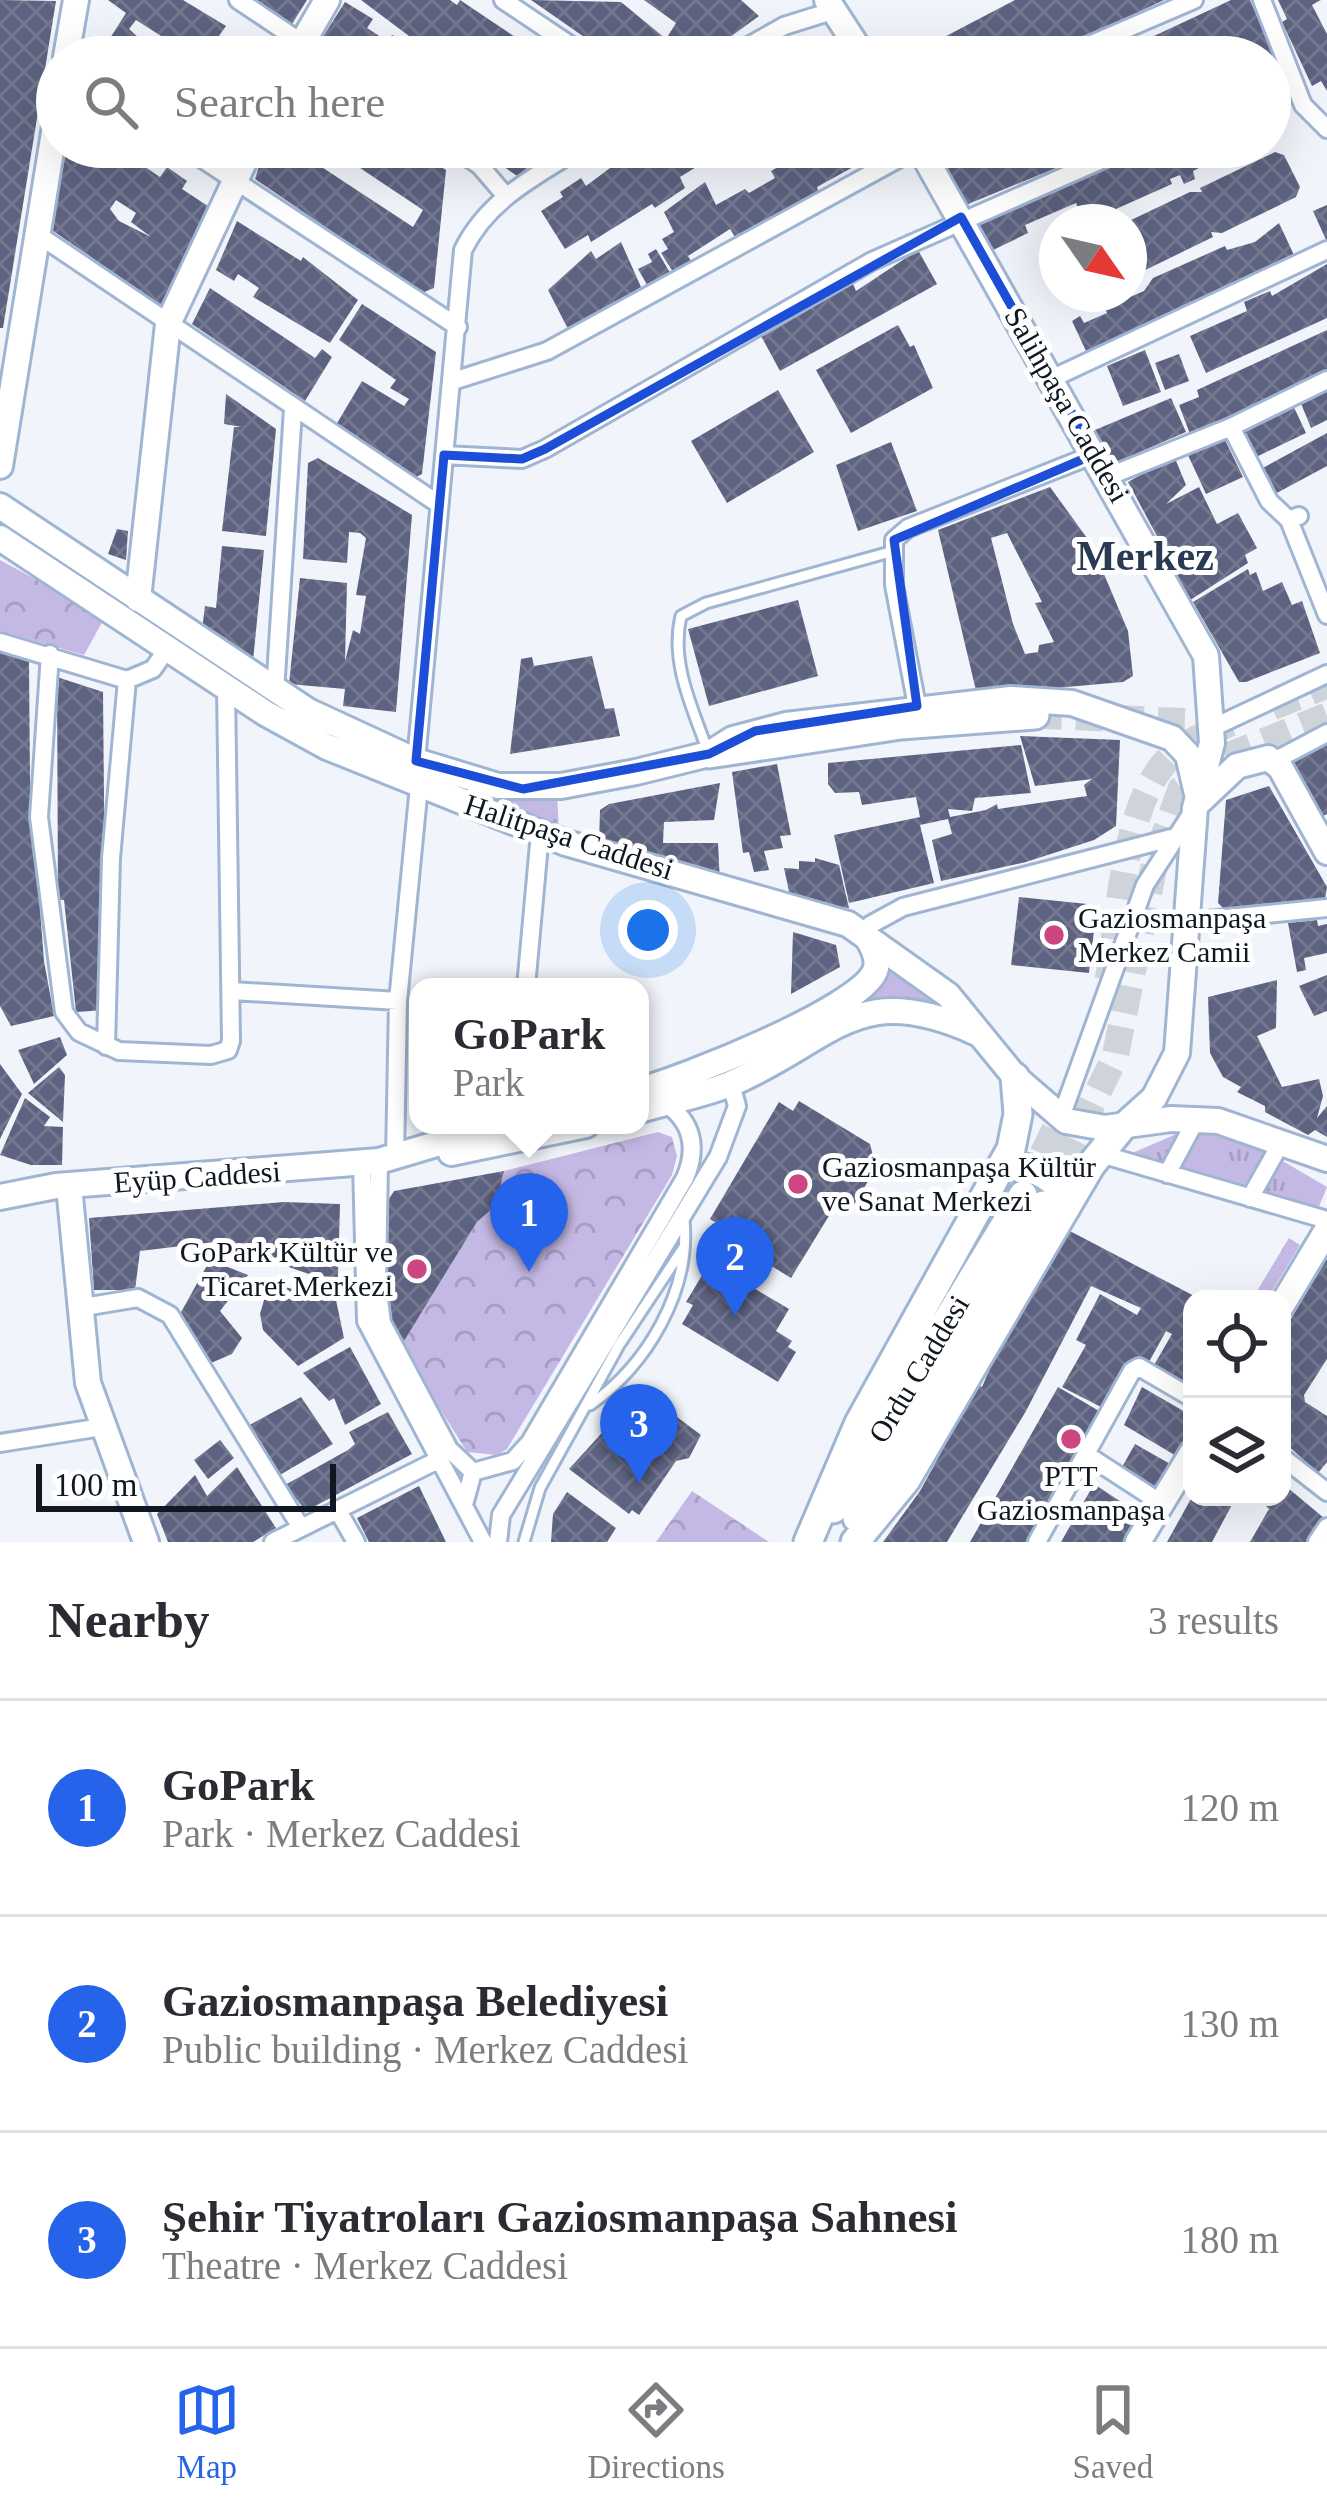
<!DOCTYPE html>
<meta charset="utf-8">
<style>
:root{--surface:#fff;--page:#f2f2f3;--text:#2b2b33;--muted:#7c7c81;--line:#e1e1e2;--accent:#2563eb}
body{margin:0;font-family:"Times New Roman",serif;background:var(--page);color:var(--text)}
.controls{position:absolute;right:36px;bottom:36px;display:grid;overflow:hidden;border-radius:24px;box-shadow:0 12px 48px #0002}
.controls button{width:108px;height:108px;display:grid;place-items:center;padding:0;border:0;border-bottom:3px solid var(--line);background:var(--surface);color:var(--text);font:60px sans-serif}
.compass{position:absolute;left:1039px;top:204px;width:108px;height:108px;border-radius:50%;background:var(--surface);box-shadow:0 12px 48px #0002;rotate:124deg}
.scale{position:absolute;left:36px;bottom:30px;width:300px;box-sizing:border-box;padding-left:12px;border:6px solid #0f1721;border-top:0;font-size:33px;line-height:42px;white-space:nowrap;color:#0f1721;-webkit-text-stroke:9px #fff;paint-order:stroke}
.you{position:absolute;left:648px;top:930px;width:42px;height:42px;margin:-30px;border:9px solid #fff;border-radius:50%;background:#1a73e8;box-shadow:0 0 0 18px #1a73e833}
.badge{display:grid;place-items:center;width:78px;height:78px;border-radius:50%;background:var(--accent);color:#fff;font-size:39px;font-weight:700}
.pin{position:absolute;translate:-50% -99px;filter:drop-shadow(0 3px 6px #0008)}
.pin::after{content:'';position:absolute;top:63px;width:42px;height:36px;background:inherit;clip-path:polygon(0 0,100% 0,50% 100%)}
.popup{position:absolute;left:409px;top:978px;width:240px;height:156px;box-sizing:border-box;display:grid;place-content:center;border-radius:24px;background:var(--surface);filter:drop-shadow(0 3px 9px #0005);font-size:39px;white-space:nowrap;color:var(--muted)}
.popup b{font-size:45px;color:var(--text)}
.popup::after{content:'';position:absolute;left:50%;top:100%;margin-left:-24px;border:24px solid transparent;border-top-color:var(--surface)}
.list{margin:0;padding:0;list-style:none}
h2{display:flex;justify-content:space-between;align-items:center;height:156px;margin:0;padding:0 48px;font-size:51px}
h2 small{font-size:39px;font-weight:400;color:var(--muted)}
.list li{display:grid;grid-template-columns:78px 1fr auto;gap:36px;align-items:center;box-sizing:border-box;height:216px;padding:0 48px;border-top:3px solid var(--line)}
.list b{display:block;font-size:45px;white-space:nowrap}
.list p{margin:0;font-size:39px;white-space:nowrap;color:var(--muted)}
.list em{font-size:39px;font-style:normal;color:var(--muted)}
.icon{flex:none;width:66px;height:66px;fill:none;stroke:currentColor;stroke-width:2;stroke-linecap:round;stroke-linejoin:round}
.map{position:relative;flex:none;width:1327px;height:1542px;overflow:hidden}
.search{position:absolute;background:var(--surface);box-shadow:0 12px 48px #0002;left:36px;right:36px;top:36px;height:132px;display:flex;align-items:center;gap:30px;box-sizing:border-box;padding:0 42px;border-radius:66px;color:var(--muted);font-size:45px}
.sheet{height:804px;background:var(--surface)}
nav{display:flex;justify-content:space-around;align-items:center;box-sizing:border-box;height:168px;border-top:3px solid var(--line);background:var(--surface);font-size:33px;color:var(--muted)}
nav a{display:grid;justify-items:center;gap:6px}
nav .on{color:var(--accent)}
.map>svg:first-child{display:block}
.grass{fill:url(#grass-tufts)}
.park{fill:url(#park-crowns)}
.building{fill:url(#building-cross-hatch);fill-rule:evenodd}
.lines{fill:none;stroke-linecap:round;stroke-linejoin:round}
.primary-tunnel{stroke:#cfd4da;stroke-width:27;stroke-dasharray:27 14;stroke-linecap:butt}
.lane-casing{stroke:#a0b5d2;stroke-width:15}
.street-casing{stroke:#a0b5d2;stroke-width:22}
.secondary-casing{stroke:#a0b5d2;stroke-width:30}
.primary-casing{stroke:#a0b5d2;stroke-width:33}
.lane{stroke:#fff;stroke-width:9}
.street{stroke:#fff;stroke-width:16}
.secondary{stroke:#fff;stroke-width:24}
.primary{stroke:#fff;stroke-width:27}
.marked{fill:none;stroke:#1d4ed8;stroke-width:9;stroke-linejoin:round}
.poi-dot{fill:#cd4581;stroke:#fff;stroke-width:4.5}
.labels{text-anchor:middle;stroke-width:10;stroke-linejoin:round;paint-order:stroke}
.street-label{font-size:30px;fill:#0f1721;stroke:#fff}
.poi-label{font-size:30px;fill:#0f1721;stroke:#fff;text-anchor:start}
.district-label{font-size:42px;font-weight:bold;fill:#293a52;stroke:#fff}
</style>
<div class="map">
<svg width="1327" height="1542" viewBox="0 0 1327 1542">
<defs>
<pattern id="grass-tufts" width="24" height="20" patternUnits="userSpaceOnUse" patternTransform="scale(3)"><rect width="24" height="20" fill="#c4b9e5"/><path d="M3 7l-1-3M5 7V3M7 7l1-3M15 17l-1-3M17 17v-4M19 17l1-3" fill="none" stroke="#a79ec4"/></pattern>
<pattern id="park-crowns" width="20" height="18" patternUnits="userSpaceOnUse" patternTransform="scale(3)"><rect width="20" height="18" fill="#c4b9e5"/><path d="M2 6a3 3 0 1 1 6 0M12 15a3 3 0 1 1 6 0" fill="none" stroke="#a79ec4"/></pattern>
<pattern id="building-cross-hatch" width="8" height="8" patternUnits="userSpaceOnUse" patternTransform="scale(3)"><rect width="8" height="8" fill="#5d6280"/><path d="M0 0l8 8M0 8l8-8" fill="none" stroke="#74788f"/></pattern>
</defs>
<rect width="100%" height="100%" fill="#f1f5fb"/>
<!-- grass -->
<path class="grass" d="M473,788L557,794L559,832L471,796Z
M891,969L930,998L926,1004L885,998L871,1003L869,994Z
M1181,1132L1162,1169L1123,1157Z
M1197,1132L1267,1148L1247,1190L1178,1170Z
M1281,1160L1327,1187L1316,1214L1259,1196Z
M1289,1238L1300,1245L1268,1298L1257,1291Z"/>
<!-- park -->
<path class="park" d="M0,560L105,617L84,655L0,631Z
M658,1132L672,1137L677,1156L672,1175L507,1449L497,1455L467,1452L401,1346L477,1222L496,1204L504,1171Z
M692,1491L769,1542H656Z"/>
<!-- building -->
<path class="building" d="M0,0L56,1L3,328H0Z
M108,0H183L226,26L204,57H194L136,20L129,29L160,57H98L126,13Z
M257,0H307L292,24Z
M361,0H450L457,5L460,0L545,57H449L428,43L425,48Z
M531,0L621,2L666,39L676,23L644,0H741L759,16L704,56L613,57Z
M1015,0H1164L1043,57H906Z
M1231,0H1250L1283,77L1270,82V57H1225L1244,50L1241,41L1207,57H1109Z
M1278,0H1321L1312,5L1327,34V91L1321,81L1312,86L1282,22L1287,19Z
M345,2L373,19L367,28L387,41L392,35L434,57H340L319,43Z
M247,38L274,57H235Z
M59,147H149L139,163L160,177L167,167L187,181L182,189L211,208L162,306L46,226ZM116,200L136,213L131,222L151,237L119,221L110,209Z
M265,147H306L316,153L311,160L413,227L423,210L348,160L356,147H411L446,170L434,288L422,293L255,179Z
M475,147H551L557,151L538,165L532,160L520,178Z
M638,147H729L680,177L685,188L655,208L652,204L591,242L588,235L565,249L541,211L563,197L560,192L581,178L586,186Z
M768,147H850L856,157L855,166L817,187L819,193L737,240L730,229L688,256L693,264L675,275L661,253L668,249L662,239L674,232L664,212L705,182L716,205L745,189L749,193L775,178L771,171L799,155L777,164Z
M928,147H981L986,156L1003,147H1107L961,207Z
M1156,147H1262L1241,158L1237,149L1193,171L1195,179L1184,184L1180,175L1170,179L1172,184L1107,213L1083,220L1076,203L1025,225L1028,233L987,253L971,225Z
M1275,152L1284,155L1300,187L1296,197L1222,233L1211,232L1213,237L1129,278V221L1190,192H1202L1200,188Z
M1327,205V242L1313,211Z
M237,221L301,261L303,257L358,300L330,343L253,297L259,288L238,274L234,281L216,270Z
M1279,223L1294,255L1181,315L1178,309L1121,341L1118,337L1086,351L1072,321L1080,316L1084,323L1107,313L1105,308L1144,291L1153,278L1225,246L1227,250L1255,242Z
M621,242L641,287L620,300L623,305L568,329L548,290L591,251L596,259Z
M656,249L672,276L650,290L638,269L652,262L648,254Z
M918,250L937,284L780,371L761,336L853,284L856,291Z
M1327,264V318L1206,373L1190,336L1247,311L1244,302L1270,291L1272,296Z
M210,288L315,358L322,349L332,357L305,401L192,324Z
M362,304L436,352L422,474L416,477L336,425L362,381L404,406L409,399L390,388L396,380L339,340Z
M898,325L910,347L914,345L933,388L851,433L816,370Z
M1327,330V373L1190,434L1179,405L1199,397L1197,390Z
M1145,350L1161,392L1123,406L1107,366Z
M1179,354L1189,381L1165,390L1155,363Z
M1327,387V420L1311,428L1300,401Z
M778,390L814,452L727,503L691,441Z
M226,394L276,429L266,536L222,531L234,427H242L224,424Z
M1171,398L1186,432L1110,465L1095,430Z
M1292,403L1306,433L1252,459L1238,428Z
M1327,433V466L1275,494L1261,469Z
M1224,438L1243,477L1206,494L1187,453Z
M891,442L917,511L858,531L836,465Z
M1174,456L1186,485L1166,504L1199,487L1217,524L1238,513L1257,548L1245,555L1248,563L1184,604L1158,557L1166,553L1128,482Z
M318,458L412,515L396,712L343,706L345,689L289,684L300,578L347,583L345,661L353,630L360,634L366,596L356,595L366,538L360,533L349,532L347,563L303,559L308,463Z
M1050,487L1087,538L1076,541L1082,554L1094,553L1101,567L1128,631L1133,676L1123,682L977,695L938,530ZM1007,533L1042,602L1035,603L1054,642L1039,645L1038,652L1025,654L1013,624L991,538Z
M117,529L128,531L126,560L108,554Z
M222,546L264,550L253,661L201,638L205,606L216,608Z
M1248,569L1250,575L1256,572L1263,591L1282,582L1292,605L1302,601L1320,653L1246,682H1239L1193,602Z
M798,600L818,676L709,706L688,629Z
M0,652L29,662L30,779L44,961L54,1016L11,1026L0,1006Z
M592,656L605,709L614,708L620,736L510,754L521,659L532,657L534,666Z
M57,677L103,692L106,1010L76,1012L64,900H58Z
M1020,736L1120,740L1116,826L1094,840L1026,862L941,881L932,840L952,834L948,819L920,825L934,883L849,903L834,835L920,817L916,797L862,805L859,792L835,793L828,784V763L1021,745L1031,793L975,798L972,811L948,809L950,817L986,810L997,804L998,809L1087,796L1084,785L1092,779L1035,786Z
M1327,742V814L1317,819L1287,758Z
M777,764L791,835L780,836L783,848L764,851L769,870L754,872L749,852L743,853L732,772Z
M720,783L714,820L664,822L663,843H718L720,883L599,844L600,810L609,804Z
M1269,786L1327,887L1325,899L1226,911L1218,903L1226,800Z
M815,858L839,865L849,908L791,901L784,868L799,869V861L815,862Z
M1019,897L1097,905L1089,973L1011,965Z
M1317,920L1318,926L1327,924V953L1304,958L1306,970L1297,972L1288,923Z
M793,932L836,945L840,967L791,994Z
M1327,975V1011L1314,1016L1299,986Z
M1277,980L1276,1028L1257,1036L1282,1087L1319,1079L1323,1096L1317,1118L1327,1106V1137L1315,1130L1308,1135L1265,1112V1106L1237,1092L1241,1087L1223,1077L1210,1053L1208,997Z
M60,1037L67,1055L34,1084L18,1050Z
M0,1064L22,1094L0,1139Z
M59,1067L65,1075L63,1122L28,1093Z
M25,1098L50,1117L44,1126L63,1127L62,1165H31L0,1155Z
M799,1101L870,1144L876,1168L852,1208L838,1201L791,1278L723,1236L727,1229L710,1219L779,1102L793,1111Z
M504,1171L496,1205L477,1222L401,1346L390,1317L383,1220L388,1211L383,1208L394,1191Z
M284,1202L340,1204L338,1277L315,1276L215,1242L140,1251L135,1290H94L89,1218Z
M1068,1230L1200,1299H1192V1396L1150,1372L1172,1334L1166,1331L1144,1371L1103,1408L1062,1387L1086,1345L1076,1340L1100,1294L1137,1315L1141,1308L1091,1286L1026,1411L947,1542H883L920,1491L978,1385L982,1387L1000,1345Z
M1327,1258V1359L1304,1395L1305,1402L1327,1416V1462L1318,1473L1282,1440V1334Z
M210,1260L248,1275L220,1311L242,1338L232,1354L211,1363L180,1314Z
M710,1262L789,1309L776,1331L792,1341L788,1347L796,1352L778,1382L682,1324L693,1305L686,1302Z
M269,1283L336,1300L344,1338L298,1366L263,1330L260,1314Z
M350,1347L381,1404L345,1425L334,1398L329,1401L303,1373Z
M1058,1387L1101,1412L1027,1542H970Z
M1142,1387L1192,1416V1433L1178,1457L1124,1425Z
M641,1390L701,1435L689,1458L676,1461L639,1515L632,1510L629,1514L569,1469Z
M301,1397L333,1444L278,1476L244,1428Z
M388,1412L412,1454L306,1511L285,1485L348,1450L355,1444L349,1432Z
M220,1440L234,1458L208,1479L194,1460Z
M1135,1444L1172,1465L1152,1498L1117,1476Z
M237,1467L276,1528L253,1542H168L157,1514L195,1475L207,1496Z
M1282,1483L1324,1518L1309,1542H1250L1269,1509L1256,1497H1282Z
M1094,1484L1144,1517L1130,1542H1061Z
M419,1486L446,1542H369L357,1518Z
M567,1492L616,1528L607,1542H551L553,1514Z
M1192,1497L1235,1499L1212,1542H1167Z"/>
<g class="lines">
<!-- primary-tunnel -->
<path class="primary-tunnel" d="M1272,707L1327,685
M1035,715L1218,723
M1108,980C1120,917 1123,800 1172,755C1188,741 1211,732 1230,723
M1025,1191L1071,1096
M1045,1201L1115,1057L1155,861L1181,789L1228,756L1327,716"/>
<defs>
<path id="lane" d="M707,749C692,707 670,662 681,616L706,603L890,552
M590,1405C647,1365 691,1291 684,1220
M524,1542L540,1488L619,1345L684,1247"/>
<path id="street" d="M238,0L323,57
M503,0L588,57
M1262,0L1303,105L1327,129
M729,57L784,26L835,10
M1061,57L1194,0
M1270,90L1294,82
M184,147L458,327
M452,147L480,166L505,195
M37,234L437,503
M1053,378L1327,250
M453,381L547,351L920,147
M1231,427L1269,501L1289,520L1299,516
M444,455L522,459L545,449L872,261L1131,147
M1107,477L1231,427L1327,380
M1289,520L1327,615
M0,642L127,680
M50,654L39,817L64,1012L79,1032L119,1051L211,1055L228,1050L231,1041L226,687
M127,680L153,669L167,649
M275,692L293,409
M917,706L894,585V540L908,528L1095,454
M1212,728L1327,674
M416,761L463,250C488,199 536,176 582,147
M1274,761L1327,733
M1188,922L1327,908
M870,925L903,907L1171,838
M526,987L540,833
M232,991L398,1001
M106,1046L111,858L127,680
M1065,1106L1145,885L1195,808
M1111,1157L1327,1220
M395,1158L398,1001L419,786
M379,1161L377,1283L382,1323L449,1449L473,1472
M362,1163L366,1321L483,1542
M1167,1174L1197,1118
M1250,1198L1277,1150
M78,1308L138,1298L170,1315L300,1526
M0,1443L102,1427
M1087,1455L1161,1503
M1282,1457L1327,1492
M465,1501L473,1472L513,1461L530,1442L685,1178C698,1148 693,1122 665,1103
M337,1509L356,1542
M273,1542L440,1459
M498,1542L501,1515L718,1157L737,1106L731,1084
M1037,1542L1132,1371L1139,1367L1192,1398
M1317,1542L1327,1527"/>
<path id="secondary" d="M827,0L864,57
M66,57L76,0
M294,57L327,0
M919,147L1206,656L1212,743L1195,808L1177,1053L1154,1098L1124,1125
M0,466L57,114
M0,506L308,711L416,761L498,786H561L636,772L709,754L733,739L786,725L1011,699L1072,703L1172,738L1188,755L1197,794
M0,538L265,713L327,747L566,843L848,924L948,995L1015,1077L1066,1121L1105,1128L1171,1119L1218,1121L1327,1159
M138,599L168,324L251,147
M1200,801L1237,766L1268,758L1280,767L1327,852
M640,1090C682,1079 860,1009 875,971C880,959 872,945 866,936
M640,1110C669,1101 701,1096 730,1084C834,1040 855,977 977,1033
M451,1153L586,1125
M69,1186L88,1383L146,1542
M0,1197L56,1186L379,1161L500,1125
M1282,1305L1327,1230
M1138,1542L1192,1453"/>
<path id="primary" d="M709,754L901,725L1035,715
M1002,1165C1033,1167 1062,1174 1066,1208
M833,1509L1023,1195
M857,1518L1043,1205
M808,1542L859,1423L1011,1149L1018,1114L1015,1077
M855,1542L906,1480L1091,1165L1122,1127"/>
</defs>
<!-- lane casing -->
<use href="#lane" class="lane-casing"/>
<!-- street casing -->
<use href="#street" class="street-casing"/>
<!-- secondary casing -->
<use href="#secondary" class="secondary-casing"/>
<!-- primary casing -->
<use href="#primary" class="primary-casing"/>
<!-- lane -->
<use href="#lane" class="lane"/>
<!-- street -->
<use href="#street" class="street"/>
<!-- secondary -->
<use href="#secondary" class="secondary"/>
<!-- primary -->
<use href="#primary" class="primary"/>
</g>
<!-- marked area -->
<path class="marked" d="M961,217L1095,454L894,540L917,706L755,731L709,754L523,789L416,761L444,455L522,459L545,449Z"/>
<!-- markers -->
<g class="poi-dot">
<circle cx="1054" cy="935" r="12"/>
<circle cx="798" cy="1184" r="12"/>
<circle cx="417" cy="1269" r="12"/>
<circle cx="1071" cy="1439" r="12"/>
</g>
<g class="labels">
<!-- street labels -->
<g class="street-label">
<text transform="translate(1067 405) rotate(60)" y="10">Salihpaşa Caddesi</text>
<text transform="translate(569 837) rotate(18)" y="10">Halitpaşa Caddesi</text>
<text transform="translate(197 1177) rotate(-4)" y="10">Eyüp Caddesi</text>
<text transform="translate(919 1369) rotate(-59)" y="10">Ordu Caddesi</text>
</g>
<!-- poi labels -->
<g class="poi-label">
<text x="1078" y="928">Gaziosmanpaşa<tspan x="1078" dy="34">Merkez Camii</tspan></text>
<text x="822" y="1177">Gaziosmanpaşa Kültür<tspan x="822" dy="34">ve Sanat Merkezi</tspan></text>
<text x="393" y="1262" text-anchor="end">GoPark Kültür ve<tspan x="393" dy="34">Ticaret Merkezi</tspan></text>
<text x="1071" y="1486" text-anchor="middle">PTT<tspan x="1071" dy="34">Gaziosmanpaşa</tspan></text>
</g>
<!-- district labels -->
<g class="district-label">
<text x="1145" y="570">Merkez</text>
</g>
</g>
</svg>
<div class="controls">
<button><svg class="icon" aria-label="locate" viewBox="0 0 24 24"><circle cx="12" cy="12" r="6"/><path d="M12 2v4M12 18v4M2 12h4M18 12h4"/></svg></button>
<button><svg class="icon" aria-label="layers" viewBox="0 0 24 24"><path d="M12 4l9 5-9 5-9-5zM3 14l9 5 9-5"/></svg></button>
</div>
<svg class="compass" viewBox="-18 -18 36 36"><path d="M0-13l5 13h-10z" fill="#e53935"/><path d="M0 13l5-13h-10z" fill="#7c7c81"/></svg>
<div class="scale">100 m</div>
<div class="you"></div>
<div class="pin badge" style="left:529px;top:1272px">1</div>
<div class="popup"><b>GoPark</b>Park</div>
<div class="pin badge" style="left:735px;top:1316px">2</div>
<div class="pin badge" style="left:639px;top:1483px">3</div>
<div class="search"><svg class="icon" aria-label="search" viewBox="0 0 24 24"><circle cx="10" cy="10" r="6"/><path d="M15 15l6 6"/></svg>Search here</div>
</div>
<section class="sheet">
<h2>Nearby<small>3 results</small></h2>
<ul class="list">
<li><span class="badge">1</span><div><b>GoPark</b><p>Park · Merkez Caddesi</p></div><em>120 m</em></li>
<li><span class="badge">2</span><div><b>Gaziosmanpaşa Belediyesi</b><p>Public building · Merkez Caddesi</p></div><em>130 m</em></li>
<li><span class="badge">3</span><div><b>Şehir Tiyatroları Gaziosmanpaşa Sahnesi</b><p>Theatre · Merkez Caddesi</p></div><em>180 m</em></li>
</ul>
</section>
<nav>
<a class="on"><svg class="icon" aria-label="map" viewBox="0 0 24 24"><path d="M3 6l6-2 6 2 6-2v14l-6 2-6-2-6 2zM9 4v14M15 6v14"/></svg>Map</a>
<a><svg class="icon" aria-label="directions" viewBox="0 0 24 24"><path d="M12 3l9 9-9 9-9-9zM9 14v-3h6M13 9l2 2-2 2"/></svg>Directions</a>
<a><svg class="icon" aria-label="saved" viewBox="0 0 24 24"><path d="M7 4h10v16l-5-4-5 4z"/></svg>Saved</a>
</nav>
